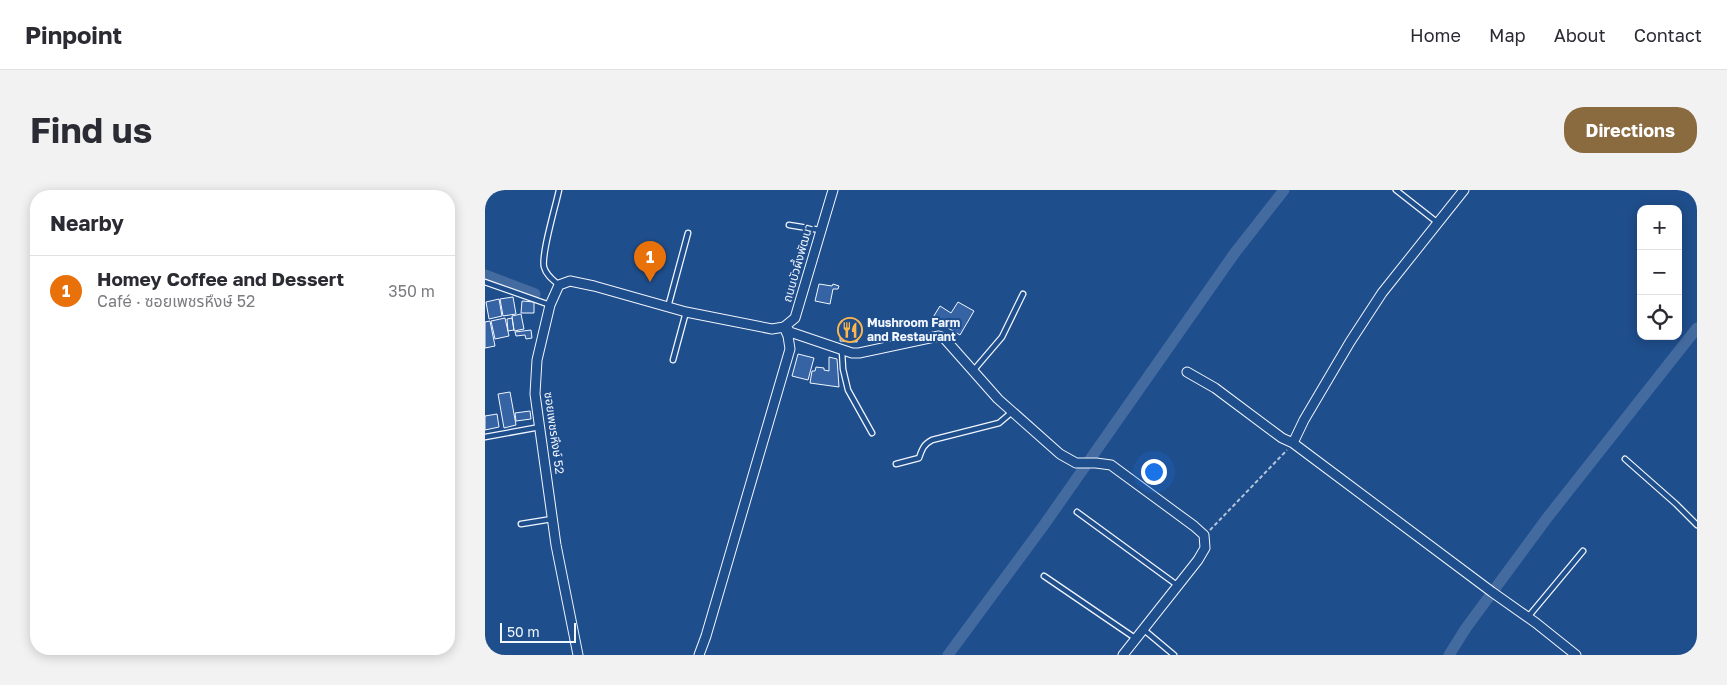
<!DOCTYPE html>
<meta charset="utf-8">
<style>
:root{--surface:#fff;--page:#f2f2f3;--text:#2b2b33;--muted:#7c7c81;--line:#e1e1e2;--accent:#8a6a3f}
body{margin:0;font-family:"Golos Text","Noto Sans Thai",sans-serif;background:var(--page);color:var(--text)}
.controls{position:absolute;right:15px;top:15px;display:grid;overflow:hidden;border-radius:10px;box-shadow:0 2px 12px #0003}
.controls button{width:45px;height:45px;display:grid;place-items:center;padding:0;border:0;border-bottom:1px solid var(--line);background:var(--surface);color:var(--text);font:25px sans-serif}
.scale{position:absolute;left:15px;bottom:12px;width:76px;box-sizing:border-box;padding-left:5px;border:2px solid #f2f6ff;border-top:0;font-size:14px;line-height:18px;white-space:nowrap;color:#f2f6ff;-webkit-text-stroke:4px #1f4e8c;paint-order:stroke}
.you{position:absolute;left:668px;top:281px;width:18px;height:18px;margin:-12px;border:4px solid #fff;border-radius:50%;background:#1a73e8;box-shadow:0 0 0 8px #1a73e833}
.badge{display:grid;place-items:center;width:32px;height:32px;border-radius:50%;background:var(--accent);color:#fff;font-size:16px;font-weight:700}
.pin{position:absolute;translate:-50% -41px;filter:drop-shadow(0 1px 2px #0008)}
.pin::after{content:'';position:absolute;top:26px;width:18px;height:15px;background:inherit;clip-path:polygon(0 0,100% 0,50% 100%)}
.list{margin:0;padding:0;list-style:none}
h2{display:flex;justify-content:space-between;align-items:center;height:65px;margin:0;padding:0 20px;font-size:21px}
h2 small{font-size:16px;font-weight:400;color:var(--muted)}
.list li{display:grid;grid-template-columns:32px 1fr auto;gap:15px;align-items:center;box-sizing:border-box;height:70px;padding:0 20px;border-top:1px solid var(--line)}
.list b{display:block;font-size:19px;white-space:nowrap}
.list p{margin:0;font-size:16px;white-space:nowrap;color:var(--muted)}
.list em{font-size:16px;font-style:normal;color:var(--muted)}
.icon{flex:none;width:28px;height:28px;fill:none;stroke:currentColor;stroke-width:2;stroke-linecap:round;stroke-linejoin:round}
.map{position:relative;flex:none;width:1212px;height:465px;overflow:hidden;border-radius:20px}
header{display:flex;align-items:center;gap:30px;box-sizing:border-box;height:70px;padding:0 25px;background:var(--surface);border-bottom:1px solid var(--line)}
header strong{font-size:24px}
nav{display:flex;gap:28px;margin-inline-start:auto;font-size:18px}
.intro{display:flex;align-items:center;justify-content:space-between;box-sizing:border-box;height:120px;padding:0 30px}
h1{margin:0;font-size:35px}
.button{padding:12px 22px;border-radius:20px;background:var(--accent);color:#fff;font-size:18px;font-weight:700}
main{display:flex;gap:30px;padding:0 30px}
aside{flex:1;background:var(--surface);border-radius:20px;box-shadow:0 2px 12px #0003}
.map>svg:first-child{display:block}
.lines{fill:none;stroke-linecap:round;stroke-linejoin:round}
.canal{stroke:#446ba0;stroke-width:11}
.building{fill:#3563a3;stroke:#f2f6ff}
.service-casing{stroke:#f2f6ff;stroke-width:7}
.minor-casing{stroke:#f2f6ff;stroke-width:11}
.path{stroke:#b3c4dc;stroke-width:2;stroke-dasharray:4 2.5;stroke-linecap:butt}
.service{stroke:#1f4e8c;stroke-width:4.5}
.minor{stroke:#1f4e8c;stroke-width:9}
.labels{text-anchor:middle;stroke-width:4;stroke-linejoin:round;paint-order:stroke}
.street-label{font-size:12px;fill:#f2f6ff;stroke:#1f4e8c}
.poi-label{font-size:12px;font-weight:bold;fill:#f2f6ff;stroke:#1f4e8c;text-anchor:start}
</style>
<header>
<strong>Pinpoint</strong>
<nav><a>Home</a><a>Map</a><a>About</a><a>Contact</a></nav>
</header>
<div class="intro"><h1>Find us</h1><a class="button">Directions</a></div>
<main>
<aside>
<h2>Nearby<small></small></h2>
<ul class="list">
<li><span class="badge" style="background:#e8710a">1</span><div><b>Homey Coffee and Dessert</b><p>Café · ซอยเพชรหึงษ์ 52</p></div><em>350 m</em></li>
</ul>
</aside>
<div class="map">
<svg width="1212" height="465" viewBox="0 0 1212 465">
<rect width="100%" height="100%" fill="#1f4e8c"/>
<g class="lines">
<!-- canal -->
<path class="canal" d="M0,85L50,104
M463,465L559,335L749,64L799,0
M964,465L981,438L1062,328L1212,138"/>
</g>
<!-- building -->
<path class="building" d="M334,94L347,96L348,94L354,96L353,99H348L345,114L330,111Z
M28,107L31,124L18,126L15,109Z
M14,109L17,126L4,129L1,112Z
M37,111L49,112V123H36Z
M473,112L489,121L475,145L447,129L455,116L466,123Z
M36,124L39,139L29,141L27,126Z
M20,128L24,146L10,149L6,131Z
M27,128L29,140L23,141L22,129Z
M5,131L10,156L0,158V132Z
M356,131L374,132L372,152L355,151Z
M46,140L47,148L41,149L40,145L31,146L30,142Z
M313,164L329,168L323,190L307,186Z
M344,167L352,169L354,197L325,193L327,181H330L331,177L339,178V180L344,181Z
M25,202L31,235L19,238L13,204Z
M45,221L46,229L31,231L30,223Z
M12,224L14,237L0,240V226Z"/>
<g class="lines">
<defs>
<path id="service" d="M911,0L953,33
M304,35L335,40
M0,92L65,115
M74,95C68,90 61,85 59,77C56,64 71,15 74,0
M183,117L203,43
M357,161L358,179L363,200L387,243
M188,170L201,122
M488,181L517,147L538,104
M0,247L55,237
M1140,269L1191,314L1212,335
M411,274L434,268C437,259 439,254 447,250L514,233L527,222
M592,322L692,395
M36,334L67,329
M559,386L650,448
M1043,427L1098,361
M658,439L689,465"/>
<path id="minor" d="M300,136L305,142L367,163H374L454,146L459,148L513,209L575,264L591,273H611L626,275L709,336L719,345L720,358L713,370L638,465
M702,182L730,198L797,248L808,253L1007,402L1051,433L1091,465
M808,253L819,230L865,152L897,103L979,0
M93,465L71,355L50,204L52,170L65,115L74,95L85,91L109,96L201,122L287,139L299,137L310,128L348,0
M214,465L221,446L305,159L303,146L299,137"/>
</defs>
<!-- service casing -->
<use href="#service" class="service-casing"/>
<!-- minor casing -->
<use href="#minor" class="minor-casing"/>
<!-- path -->
<path class="path" d="M725,340L802,260"/>
<!-- service -->
<use href="#service" class="service"/>
<!-- minor -->
<use href="#minor" class="minor"/>
</g>
<!-- icons -->
<defs>
<symbol id="restaurant-ring" viewBox="-11 -11 22 22"><circle r="9.5" fill="#1f4e8c" stroke="#ffb74d" stroke-width="1.5"/><path d="M-5-6h1v4h1v-4h1v4h1v-4h1v5L-1.5 .5V6h-2V.5L-5-1ZM5-6V6H3V1.5H1.5Q1.5-4 5-6Z" fill="#ffb74d"/></symbol>
</defs>
<g fill-rule="evenodd">
<use href="#restaurant-ring" x="351" y="126" width="28" height="28"/>
</g>
<g class="labels">
<!-- street labels -->
<g class="street-label">
<text transform="translate(313 73) rotate(-74)" y="4">ถนนบัวผึ้งพัฒนา</text>
<text transform="translate(69 243) rotate(82)" y="4">ซอยเพชรหึงษ์ 52</text>
</g>
<!-- poi labels -->
<g class="poi-label">
<text x="382" y="137">Mushroom Farm<tspan x="382" dy="14">and Restaurant</tspan></text>
</g>
</g>
</svg>
<div class="controls">
<button>+</button>
<button>−</button>
<button><svg class="icon" aria-label="locate" viewBox="0 0 24 24"><circle cx="12" cy="12" r="6"/><path d="M12 2v4M12 18v4M2 12h4M18 12h4"/></svg></button>
</div>
<div class="scale">50 m</div>
<div class="you"></div>
<div class="pin badge" style="left:165px;top:92px;background:#e8710a">1</div>
</div>
</main>
